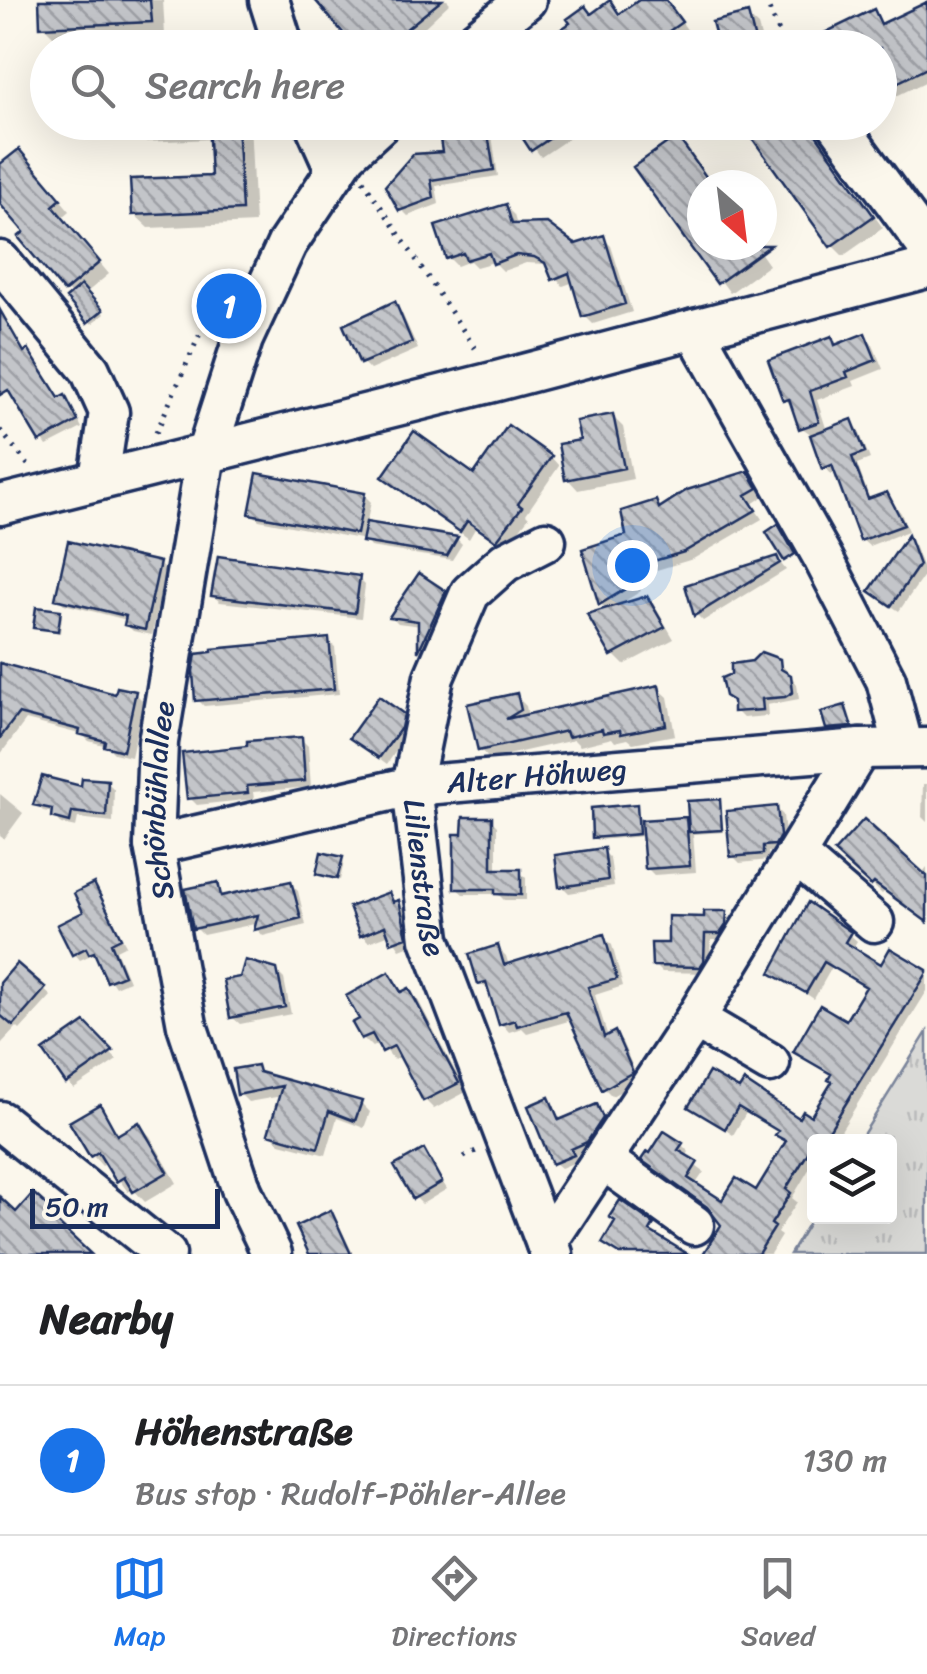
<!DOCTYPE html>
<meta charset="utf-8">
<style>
:root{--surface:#fff;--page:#f2f2f2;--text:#202124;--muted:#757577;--line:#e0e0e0;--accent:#1a73e8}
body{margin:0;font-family:Sriracha,sans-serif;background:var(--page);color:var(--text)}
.controls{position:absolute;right:30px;bottom:30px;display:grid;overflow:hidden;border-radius:10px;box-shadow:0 10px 40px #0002}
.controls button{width:90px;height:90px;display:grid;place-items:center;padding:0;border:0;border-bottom:2px solid var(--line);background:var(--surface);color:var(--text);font:50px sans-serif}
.compass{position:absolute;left:687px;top:170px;width:90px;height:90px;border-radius:50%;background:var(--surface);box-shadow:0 10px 40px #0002;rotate:152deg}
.scale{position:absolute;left:30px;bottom:25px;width:190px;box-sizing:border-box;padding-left:10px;border:5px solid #1b2f5e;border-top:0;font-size:28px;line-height:35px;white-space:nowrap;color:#1b2f5e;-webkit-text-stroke:8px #fbf7ec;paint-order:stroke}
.you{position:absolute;left:632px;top:565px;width:35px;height:35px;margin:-25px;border:8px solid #fff;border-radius:50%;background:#1a73e8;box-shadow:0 0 0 15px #1a73e833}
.badge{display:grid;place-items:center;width:65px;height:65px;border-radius:50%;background:var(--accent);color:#fff;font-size:32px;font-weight:700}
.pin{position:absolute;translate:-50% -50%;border:5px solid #fff;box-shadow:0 2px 10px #0006}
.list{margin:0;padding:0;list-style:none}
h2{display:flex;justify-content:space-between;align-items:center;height:130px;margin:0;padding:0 40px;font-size:42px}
h2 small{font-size:32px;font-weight:400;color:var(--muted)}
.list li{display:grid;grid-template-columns:65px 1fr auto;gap:30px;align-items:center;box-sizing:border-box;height:150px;padding:0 40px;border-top:2px solid var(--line)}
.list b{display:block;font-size:38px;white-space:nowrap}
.list p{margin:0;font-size:32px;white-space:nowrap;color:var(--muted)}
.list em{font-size:32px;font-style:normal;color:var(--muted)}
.icon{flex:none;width:55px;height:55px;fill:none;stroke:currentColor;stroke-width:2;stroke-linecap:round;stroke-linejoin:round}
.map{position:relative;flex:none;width:927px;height:1254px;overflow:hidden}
.search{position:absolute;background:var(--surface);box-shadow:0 10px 40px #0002;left:30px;right:30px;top:30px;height:110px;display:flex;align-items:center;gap:25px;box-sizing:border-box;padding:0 35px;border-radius:55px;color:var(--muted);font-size:38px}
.sheet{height:280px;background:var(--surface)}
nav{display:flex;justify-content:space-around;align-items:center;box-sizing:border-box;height:140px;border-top:2px solid var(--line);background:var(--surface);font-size:28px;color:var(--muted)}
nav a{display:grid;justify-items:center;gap:5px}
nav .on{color:var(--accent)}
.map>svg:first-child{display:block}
.grass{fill:url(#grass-tufts);stroke:#7a849a;stroke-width:2.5}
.shadow{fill:#0003}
.building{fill:url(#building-back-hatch);stroke:#1b2f5e;stroke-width:2.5}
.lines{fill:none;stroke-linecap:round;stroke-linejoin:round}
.minor-casing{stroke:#1b2f5e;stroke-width:45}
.path{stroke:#1b2f5e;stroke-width:5;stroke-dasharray:2.5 8;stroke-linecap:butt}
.minor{stroke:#fbf7ec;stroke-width:38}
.labels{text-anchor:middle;stroke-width:10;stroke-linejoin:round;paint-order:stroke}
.street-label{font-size:30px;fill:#1b2f5e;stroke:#fbf7ec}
</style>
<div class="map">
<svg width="927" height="1254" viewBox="0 0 927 1254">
<defs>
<pattern id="grass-tufts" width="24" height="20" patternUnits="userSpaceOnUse" patternTransform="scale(2.5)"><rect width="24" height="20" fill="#dadad7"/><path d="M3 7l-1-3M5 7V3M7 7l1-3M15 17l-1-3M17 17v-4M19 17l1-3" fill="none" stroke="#babbbb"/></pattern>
<pattern id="building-back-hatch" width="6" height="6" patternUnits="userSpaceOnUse" patternTransform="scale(2.5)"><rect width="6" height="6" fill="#c3c5c9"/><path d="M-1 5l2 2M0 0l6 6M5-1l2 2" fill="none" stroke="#9ea0a6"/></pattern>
</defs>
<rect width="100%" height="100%" fill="#fbf7ec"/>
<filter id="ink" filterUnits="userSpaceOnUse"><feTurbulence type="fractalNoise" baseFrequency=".01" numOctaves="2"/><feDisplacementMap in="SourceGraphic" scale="20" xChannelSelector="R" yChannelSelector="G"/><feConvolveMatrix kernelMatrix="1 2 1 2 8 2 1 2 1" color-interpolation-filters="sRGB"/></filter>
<g filter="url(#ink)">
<!-- grass -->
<path class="grass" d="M927,1032V1254H790L814,1214L890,1216V1142L859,1141Z"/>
<!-- shadow -->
<path class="shadow" d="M42,0H163L165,35L58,41L43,26Z
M326,0H447L450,3L402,48H334L347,34Z
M643,0H666L688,31L664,48H539L610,3L621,16Z
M927,4V81L880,104V48L873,12L884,25Z
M747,16L758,26L764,48H722Z
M129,122H250L255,223L149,228L134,214L214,178L212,139L144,142L129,127Z
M452,122H490L498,176L436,186L439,204L408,216L401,209L445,154L465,138Z
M515,122H593L541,157Z
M807,122L883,228L843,256L832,245Z
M687,150L712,185H702V245H755L769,265L730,293L637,168Z
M29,163L70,211L62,218L109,274L86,293L104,314L92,324L69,299L72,296L0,200V168Z
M505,206L514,215L517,226L575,246L603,238L611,246L632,312L593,324L585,316L574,282L563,286L545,264L526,263L503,271L494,262L476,267L470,261L457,266L448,257Z
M394,304L401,311L418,349L370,370L363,363Z
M0,309L25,354L60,401L64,398L70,404L82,428L47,446L0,376Z
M864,336L873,345L883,369L853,381L855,386L817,400L827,431L852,422L858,429L870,459L857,464L870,500L886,494L901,513L908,531L869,546L862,540L837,471L831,474L825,467L812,435L801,427L796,410L786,400L832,339L839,346Z
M612,416L623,427L633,479L578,490L567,478L583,442Z
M551,457L559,466L526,514L529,517L505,548L476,527L469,539L385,477H475Z
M747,474L764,496L752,504L762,519L693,559L637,576L641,591L619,605L646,599L657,610L674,639L624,665L613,654L608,611L601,604L585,551L629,537L655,503L662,509Z
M364,495L371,502L366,525L457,539L462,544L452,560L370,547L365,540L259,520L252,513Z
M908,539L914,545L925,574L899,611L879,598Z
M777,559L786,570L703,621L696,614Z
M159,564L165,570L152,635L133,631L126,624L127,620L64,604L57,598Z
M359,579L365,585L361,618L220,602L213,596Z
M445,593L452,600L426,656L420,651L421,626L398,623L392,617Z
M60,613L62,616L60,633L35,627Z
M328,641L335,647L339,694L204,706L198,700Z
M779,661L797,684L799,699L767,705L768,716L743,718L736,711L753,664Z
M0,665L117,697L135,693L143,701L131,757L114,753L107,746L89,741L83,735L26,720L0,755Z
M658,688L668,697L675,735L633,743L628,739L615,742L612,738L580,746L574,740L489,759L480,749L516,696L526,706L528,716Z
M844,708L853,729L831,731L828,728Z
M402,716L409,723L407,735L387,764L360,744Z
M301,739L308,746L311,787L253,792L254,799L197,805L190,798Z
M107,782L114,789L113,822L78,818L76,827L61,824L54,813L43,811L36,804Z
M923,784H927V822L922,817Z
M0,794L23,813L4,839L0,836Z
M719,801L724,832L693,834L696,872L654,875L647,868L645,836L597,840L594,837L636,806L640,823L686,819L691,825Z
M776,808L783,815L786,844L782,851L768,852L769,860L740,863L733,856Z
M491,820L497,826V871L520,872L526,878V900H504L498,894H463L456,888L465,836Z
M603,851L610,858L614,886L569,893L562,886Z
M838,852L921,875L927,867V922L885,891L882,894Z
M342,859L344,862L340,880L318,873Z
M93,884L126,945L116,950L129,981L115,987L93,954L80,960L74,953Z
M291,884L298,891L306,925L263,936L257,929L259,923L203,935L196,928L217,885L225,898Z
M388,895L406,910L413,944L400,949L390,934L369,942L362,935Z
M726,914L733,921L732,932L728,940H711L708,973L662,972L655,965L670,946L706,919Z
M849,934L857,941L852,949L882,967L927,972V991L834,1142H814V1161L792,1198L797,1202L777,1233L781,1236L770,1254H705L724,1225L713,1210L651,1157L665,1134L682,1145L689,1152L685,1158L704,1172L695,1185L723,1204L757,1194L787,1143L779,1133L746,1113L733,1135L691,1106L710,1075L800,1121L812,1119L834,1082L833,1076L796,1052L847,1024L868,989L832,967L814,999L773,972Z
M603,937L612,945L623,986L595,995L608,1037L614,1034L622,1042L639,1081L612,1096L604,1088L572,1020L527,1033L522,1028L509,1032L501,1023L491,990L480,983L498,948L506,956L509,966Z
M17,966L51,996L20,1030L17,1027L0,1045V987Z
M276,971L284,979L291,1014L240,1024L232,1017Z
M389,975L404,994L409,991L418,1000L466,1092L434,1109L425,1100L402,1056L394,1060L380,1043L372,1047L363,1038L362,1020Z
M84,1025L117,1060L74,1089L68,1082Z
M257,1068L265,1076L361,1103L370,1112L364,1128L337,1118L326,1155L280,1143L271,1134L282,1096L248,1102L240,1094Z
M548,1100L562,1122L597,1107L608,1125L593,1148L576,1155L578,1161L561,1168L554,1162Z
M99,1108L120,1136L139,1125L150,1136L177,1183L145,1202L133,1189L128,1192L107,1163L102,1166L92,1155Z
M423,1152L447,1189L422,1204L415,1197Z
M330,1213L337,1220L353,1254H312Z"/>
<!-- building -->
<path class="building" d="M39,0H150L152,22L40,27Z
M315,0H442L389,43L386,40L377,48H327L344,34Z
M610,0L619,14L639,0H666L682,22L658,39L661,48H612L603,35L583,48H534L570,23L567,19L585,6L591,14Z
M927,2V68L880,91V48H831L824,33L874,9L881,24Z
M748,13L757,48H719L712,22Z
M208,122H237L242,210L132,215L130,179L211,176Z
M448,122H486L494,170L431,180L434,198L399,211L385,186L413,154L442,152L440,139L460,136Z
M512,122H574L531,151Z
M758,122H807L874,216L830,247L747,131Z
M677,136L712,185H702V245H771L717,284L633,167Z
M19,149L61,199L53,206L100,262L64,292L18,237L24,232L0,204V164Z
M506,204L512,224L547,223L575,244L604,235L625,304L582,317L569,273L552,280L545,263L534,257L516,255L493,264L489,253L466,260L463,253L446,259L435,226Z
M81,285L103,310L87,323L66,298Z
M395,301L412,342L360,364L343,325Z
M0,310L24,352L28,349L59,398L65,395L78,421L39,442L8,390L0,395Z
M865,333L876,360L846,372L848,377L810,391L819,422L799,429L789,399L783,401L768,360L832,336L835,345Z
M613,414L624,468L565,480L558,444L580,440L576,421Z
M852,419L865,452L852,457L868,499L887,492L904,525L860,541L832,465L822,469L810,435Z
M508,425L552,456L518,504L522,507L496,541L467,521L460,532L382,477L414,431L474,474Z
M748,471L758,488L746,495L756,510L684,552L630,568L635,583L599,605L582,549L626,535L621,511L656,500L659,508L687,490Z
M257,473L365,493L357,534L249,514Z
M366,522L458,537L447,556L362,542Z
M778,524L795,554L784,561L766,532Z
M908,535L919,565L891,606L869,591Z
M68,541L160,562L145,630L124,625L126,616L55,599Z
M218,556L360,576L355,613L211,596Z
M777,556L780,563L694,616L685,585Z
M419,573L446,591L418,652V621L389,617Z
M647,596L665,627L611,656L587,614Z
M36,607L61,610L58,631L33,628Z
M329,638L334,689L195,701L193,671L196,654L212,652V649Z
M761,652L780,659L781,669L791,675L793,692L785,697L762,699L763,710L733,712V701L725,696L721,678L731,674V664L752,661Z
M0,663L115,694L117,687L136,691L123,751L104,746L105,741L79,734L80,730L18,714L0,738Z
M659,685L666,725L621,734L620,730L603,733L602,729L568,737L566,731L478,751L467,704L517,693L521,710L506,719Z
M379,696L404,714L401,728L379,758L349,738Z
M845,705L852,727L826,729L821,712Z
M302,737L305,781L247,786L248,793L187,799L182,753L247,746V741Z
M42,776L81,786L82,778L108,780L106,816L72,812L70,822L51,817L52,809L33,805Z
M720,799L722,830L689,832L687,801Z
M637,804L639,834L592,838L591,808Z
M777,806L780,836L775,845L763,846V854L730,857L726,811Z
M463,817H492V869H521V895L495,894V889H454V834H462Z
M686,817L690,866L645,869L641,820Z
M864,819L927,876V922L874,883L871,886L834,852Z
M604,848L608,880L559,887L555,855Z
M321,852L343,857L337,879L316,874Z
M291,881L301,918L254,930L258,915L193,929L185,889L218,882L221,896Z
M94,883L121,938L111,943L124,975L107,982L94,952L89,954L86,948L72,955L57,925L83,912L74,893Z
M389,892L393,902L399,900L407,937L391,943L385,926L360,936L349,907Z
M808,902L851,932L845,942L881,964L890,948L927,970V973L822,1142H814V1148L812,1146L786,1189L791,1193L771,1224L775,1227L758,1254H703L721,1225L707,1207L641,1160L647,1151L650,1153L664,1131L683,1143L678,1150L698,1162L688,1178L722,1200L736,1178L756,1190L786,1141L775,1135L778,1131L738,1107L725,1129L688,1107L709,1072L739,1089L744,1081L799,1118L803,1111L811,1116L832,1082L828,1080L831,1074L793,1052L820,1005L846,1020L866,987L824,962L806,993L770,973Z
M704,911H727L726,925L720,934H705L704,961L700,967L652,966L651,943H668V916L704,917Z
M604,934L617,979L588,987L604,1037L615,1031L633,1072L602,1090L566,1012L517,1026L515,1020L499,1025L486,982L478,984L469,954L498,945L504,965Z
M245,960L277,969L285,1007L230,1018L223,980L240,977Z
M17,963L46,988L13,1026L0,1015V983Z
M389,972L401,992L409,988L459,1083L423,1101L394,1046L382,1052L372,1034L361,1039L352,1023L359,1019L346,996Z
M85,1022L113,1051L66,1084L43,1051Z
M257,1065L259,1072L362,1101L355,1121L329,1111L318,1148L268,1134L282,1086L237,1095L233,1069Z
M549,1097L559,1120L597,1104L603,1118L587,1142L571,1149L574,1155L552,1164L528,1106Z
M100,1104L117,1135L139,1122L168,1172L133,1192L124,1177L116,1182L98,1152L90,1157L69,1122Z
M424,1149L442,1182L413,1199L394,1166Z
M33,1193L50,1208L46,1212L91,1254H0V1197L16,1212Z
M620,1200L654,1224L650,1231L688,1254H620L602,1243L615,1221L609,1217Z
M331,1210L351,1254H309L296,1226Z"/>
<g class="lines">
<defs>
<g id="minor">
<path d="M269,0L284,48"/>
<path d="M466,48L526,0"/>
<path d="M314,122L336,171"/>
<path d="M836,122L927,246"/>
<path d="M0,261L90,370L109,412L99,479"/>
<path d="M694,329L822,556L886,680L904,748"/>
<path d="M0,505L497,381L927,268"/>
<path id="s1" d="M546,541L505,562L470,593L434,677L412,786L430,939L546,1244L553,1254"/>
<path id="s2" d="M154,845L412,786L860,749L927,748"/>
<path d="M796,855L874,922"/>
<path d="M695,1019L770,1063"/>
<path d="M0,1121L166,1254"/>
<path d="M603,1160L694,1225"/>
<path d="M546,1244L695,1019L860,749"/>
<path id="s3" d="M272,1254L242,1191L187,1025L154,845L158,742L206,454L243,339L287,244L347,154L382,122"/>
</g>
</defs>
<!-- minor casing -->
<use href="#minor" class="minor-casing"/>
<!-- path -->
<path class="path" d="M765,0L786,48
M363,180L479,354
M0,430L29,466
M156,433L203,327L238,270
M464,1157L480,1149"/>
<!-- minor -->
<use href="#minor" class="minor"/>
</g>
</g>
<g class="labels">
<!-- street labels -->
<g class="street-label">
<text dy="10" stroke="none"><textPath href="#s2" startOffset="390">Alter Höhweg</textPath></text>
<text dy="10" stroke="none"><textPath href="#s3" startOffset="472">Schönbühlallee</textPath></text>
<text dy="10" stroke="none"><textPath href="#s1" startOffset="388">Lilienstraße</textPath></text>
</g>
</g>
</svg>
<div class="controls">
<button><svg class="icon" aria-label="layers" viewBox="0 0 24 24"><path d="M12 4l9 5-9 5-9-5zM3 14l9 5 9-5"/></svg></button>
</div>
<svg class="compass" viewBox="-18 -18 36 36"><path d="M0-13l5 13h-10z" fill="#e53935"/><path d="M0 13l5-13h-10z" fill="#757577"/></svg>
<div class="scale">50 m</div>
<div class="you"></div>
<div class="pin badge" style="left:229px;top:306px">1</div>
<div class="search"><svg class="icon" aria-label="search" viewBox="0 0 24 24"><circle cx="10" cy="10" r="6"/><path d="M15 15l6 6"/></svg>Search here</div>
</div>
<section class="sheet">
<h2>Nearby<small></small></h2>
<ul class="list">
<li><span class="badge">1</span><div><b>Höhenstraße</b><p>Bus stop · Rudolf-Pöhler-Allee</p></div><em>130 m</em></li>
</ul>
</section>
<nav>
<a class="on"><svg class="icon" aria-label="map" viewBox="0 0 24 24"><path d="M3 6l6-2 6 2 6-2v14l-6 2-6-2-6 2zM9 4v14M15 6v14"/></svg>Map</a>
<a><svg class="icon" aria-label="directions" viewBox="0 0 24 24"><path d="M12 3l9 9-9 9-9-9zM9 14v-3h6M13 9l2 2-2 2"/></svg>Directions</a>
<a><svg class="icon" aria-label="saved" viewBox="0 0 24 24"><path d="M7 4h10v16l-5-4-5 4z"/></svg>Saved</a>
</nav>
